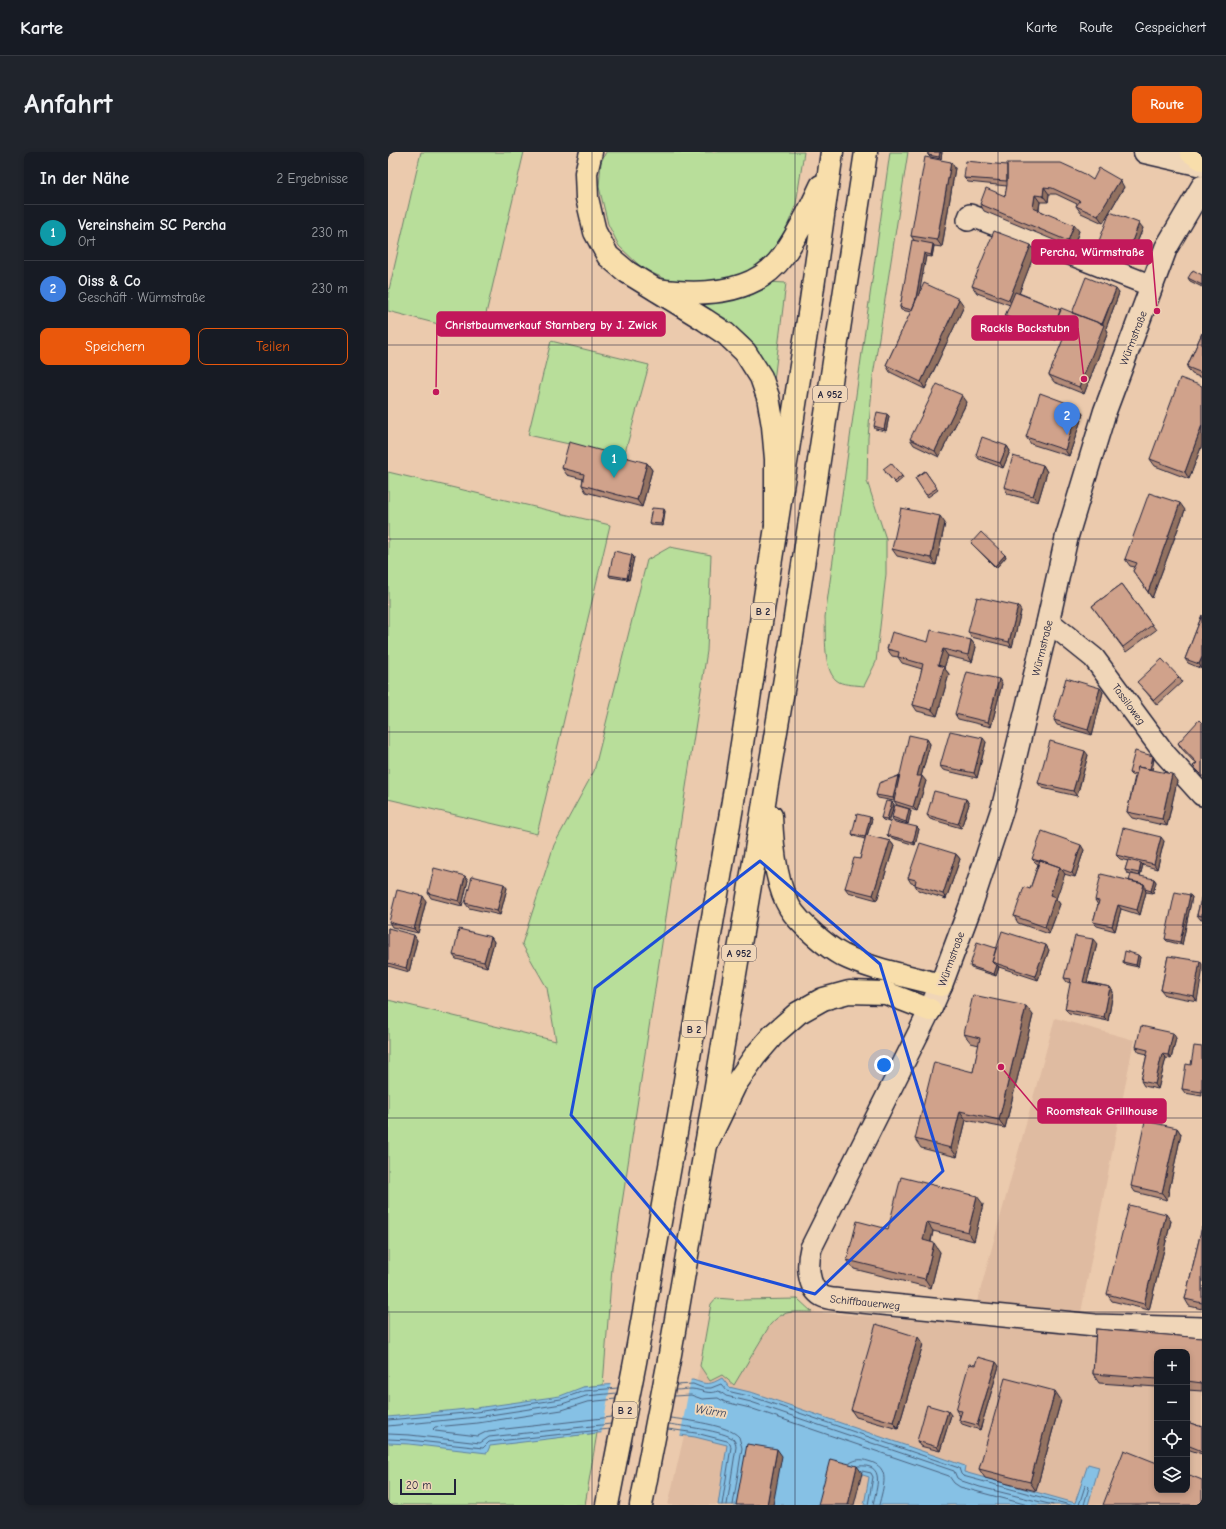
<!DOCTYPE html>
<html lang="de">
<meta charset="utf-8">
<style>
:root{--surface:#171b24;--page:#20242c;--text:#f1f3f6;--muted:#9ea1a6;--line:#363941;--accent:#ea580c}
body{margin:0;font-family:"Comic Neue",sans-serif;background:var(--page);color:var(--text)}
.controls{position:absolute;right:12px;bottom:12px;display:grid;overflow:hidden;border-radius:8px;box-shadow:0 2px 6px #0003}
.controls button{width:36px;height:36px;display:grid;place-items:center;padding:0;border:0;border-bottom:1px solid var(--line);background:var(--surface);color:var(--text);font:20px sans-serif}
.scale{position:absolute;left:12px;bottom:10px;width:56px;box-sizing:border-box;padding-left:4px;border:2px solid #22223b;border-top:0;font-size:11px;line-height:14px;white-space:nowrap;color:#22223b;-webkit-text-stroke:3px #f0d6b8;paint-order:stroke}
.you{position:absolute;left:496px;top:913px;width:14px;height:14px;margin:-10px;border:3px solid #fff;border-radius:50%;background:#1a73e8;box-shadow:0 0 0 6px #1a73e833}
.badge{display:grid;place-items:center;width:26px;height:26px;border-radius:50%;background:var(--accent);color:#fff;font-size:13px;font-weight:700}
.pin{position:absolute;translate:-50% -33px;filter:drop-shadow(0 1px 2px #0008)}
.pin::after{content:'';position:absolute;top:21px;width:14px;height:12px;background:inherit;clip-path:polygon(0 0,100% 0,50% 100%)}
.list{margin:0;padding:0;list-style:none}
h2{display:flex;justify-content:space-between;align-items:center;height:52px;margin:0;padding:0 16px;font-size:17px}
h2 small{font-size:13px;font-weight:400;color:var(--muted)}
.list li{display:grid;grid-template-columns:26px 1fr auto;gap:12px;align-items:center;box-sizing:border-box;height:56px;padding:0 16px;border-top:1px solid var(--line)}
.list b{display:block;font-size:15px;white-space:nowrap}
.list p{margin:0;font-size:13px;white-space:nowrap;color:var(--muted)}
.list em{font-size:13px;font-style:normal;color:var(--muted)}
.actions{display:flex;gap:8px;padding:12px 16px}
.actions a{flex:1;padding:9px 0;border:1px solid var(--accent);border-radius:8px;text-align:center;font-size:14px;color:var(--accent)}
.actions .main{background:var(--accent);color:#fff}
.icon{flex:none;width:22px;height:22px;fill:none;stroke:currentColor;stroke-width:2;stroke-linecap:round;stroke-linejoin:round}
.map{position:relative;flex:none;width:814px;height:1353px;overflow:hidden;border-radius:8px}
header{display:flex;align-items:center;gap:24px;box-sizing:border-box;height:56px;padding:0 20px;background:var(--surface);border-bottom:1px solid var(--line)}
header strong{font-size:19px}
nav{display:flex;gap:22px;margin-inline-start:auto;font-size:14px}
.intro{display:flex;align-items:center;justify-content:space-between;box-sizing:border-box;height:96px;padding:0 24px}
h1{margin:0;font-size:28px}
.button{padding:10px 18px;border-radius:8px;background:var(--accent);color:#fff;font-size:14px;font-weight:700}
main{display:flex;gap:24px;padding:0 24px}
aside{flex:1;background:var(--surface);border-radius:8px;box-shadow:0 2px 6px #0003}
.map>svg:first-child{display:block}
.built{fill:#dfbba1;fill-rule:evenodd}
.green{fill:#b8de9a;stroke:#6d806a}
.water{fill:#86c1e5;stroke:#5e81a1}
.pier{fill:#ebcaad}
.lines{fill:none;stroke-linecap:round;stroke-linejoin:round}
.shore{stroke:#4a627f;stroke-width:1}
.street-casing{stroke:#22223b;stroke-width:24}
.secondary-casing{stroke:#22223b;stroke-width:25}
.primary-casing{stroke:#22223b;stroke-width:25}
.highway-casing{stroke:#22223b;stroke-width:25}
.street{stroke:#f0d6b8;stroke-width:21}
.secondary{stroke:#f0d6b8;stroke-width:22}
.primary{stroke:#f8deab;stroke-width:22}
.highway{stroke:#f8deab;stroke-width:22}
.wall{fill:#b38b78;stroke:#22223b}
.shaded-wall{fill:#927161;stroke:#22223b}
.building{fill:#d0a28b;stroke:#22223b}
.marked{fill:none;stroke:#1d4ed8;stroke-width:3;stroke-linejoin:round}
.grid{fill:none;stroke:#22223b;stroke-width:1;stroke-opacity:0.55}
.labels{text-anchor:middle;stroke-width:4;stroke-linejoin:round;paint-order:stroke}
.shield{fill:#f0d6b8;stroke:#605860;stroke-width:1}
.shield-label{font-size:10px;font-weight:bold;fill:#22223b}
.street-label{font-size:11px;fill:#22223b;stroke:#f0d6b8}
.water-label{font-size:12px;font-style:italic;fill:#36425d;stroke:#f0d6b8}
.leader{fill:none;stroke:#c2185b;stroke-width:1.5}
.callout-dot{fill:#c2185b;stroke:#f0d6b8;stroke-width:1.5}
.callout{fill:#c2185b;stroke:#c2185b;stroke-width:1.5}
.callout-label{font-size:12px;text-anchor:middle;font-weight:bold;fill:#fff}
</style>
<header>
<strong>Karte</strong>
<nav><a>Karte</a><a>Route</a><a>Gespeichert</a></nav>
</header>
<div class="intro"><h1>Anfahrt</h1><a class="button">Route</a></div>
<main>
<aside>
<h2>In der Nähe<small>2 Ergebnisse</small></h2>
<ul class="list">
<li><span class="badge" style="background:#0f9aa8">1</span><div><b>Vereinsheim SC Percha</b><p>Ort</p></div><em>230 m</em></li>
<li><span class="badge" style="background:#3f7fe0">2</span><div><b>Oiss &amp; Co</b><p>Geschäft · Würmstraße</p></div><em>230 m</em></li>
</ul>
<div class="actions"><a class="main">Speichern</a><a>Teilen</a></div>
</aside>
<div class="map">
<svg width="814" height="1353" viewBox="0 0 814 1353">
<rect width="100%" height="100%" fill="#ebcaad"/>
<filter id="ink" filterUnits="userSpaceOnUse"><feTurbulence type="fractalNoise" baseFrequency=".025" numOctaves="2"/><feDisplacementMap in="SourceGraphic" scale="8" xChannelSelector="R" yChannelSelector="G"/><feConvolveMatrix kernelMatrix="1 2 1 2 8 2 1 2 1" color-interpolation-filters="sRGB"/></filter>
<g filter="url(#ink)">
<!-- built -->
<path class="built" d="M667,866L746,888L689,1181L814,1188V1353H280L312,1214L322,1229L334,1223L345,1233L382,1173L390,1164L401,1160H424L583,1172ZM769,1200H799V1338H769Z"/>
<!-- green -->
<path class="green" d="M33,0H136L93,183L0,159V142Z
M218,0H416L408,52L398,77L381,103L362,119L328,131L289,132L255,117L231,94L220,72L211,35L213,10Z
M502,0H520L485,224L480,286L479,329L498,387V422L488,510L476,534C469,533 457,533 451,530C434,521 438,482 437,465Z
M380,130L398,131L386,229L360,186L337,166L303,149L327,151L348,145Z
M163,189L261,213L236,304L140,283Z
M0,320L222,373L149,682L0,647Z
M282,395L323,403L319,499L224,1116L215,1233L195,1235L164,1286L209,1281L197,1353H0V848L168,889L159,836L134,792L166,693L206,619L259,408Z
M328,1146L353,1148L410,1147L424,1160C405,1160 396,1157 382,1173L346,1233L334,1223L322,1229L312,1214L323,1152Z"/>
<!-- water -->
<path class="water" d="M334,1226L341,1235L366,1241L577,1314L576,1320L687,1351L700,1312L711,1315L700,1353H476L481,1325L472,1322L464,1353H330L339,1293L307,1285L263,1279L209,1281L102,1294L99,1301L21,1292L0,1291V1265L88,1256L172,1244L195,1235L215,1233L305,1228C319,1233 322,1233 334,1226Z"/>
<!-- pier -->
<path class="pier" d="M303,1226L292,1285L263,1281L213,1283L223,1230Z"/>
<g class="lines">
<!-- shore -->
<path class="shore" d="M288,1233L305,1232L315,1236H323L333,1232L339,1239L365,1245L571,1316L573,1322L575,1324L682,1353
M287,1238C293,1238 298,1237 304,1237C315,1238 319,1243 331,1239L338,1244L363,1250L566,1319L569,1326L574,1329L592,1335L665,1353
M286,1244L303,1243L314,1247L330,1246L337,1250L362,1256L561,1324L566,1331L572,1335L640,1353
M224,1265L100,1279L90,1284L47,1279L45,1277L47,1275L90,1271L174,1258L199,1250L228,1247
M282,1266C298,1268 341,1273 351,1285L354,1296L345,1353
M0,1268L88,1260L173,1247L196,1239L230,1236
M281,1272C293,1274 337,1279 345,1287C347,1289 348,1292 348,1295L339,1353
M0,1274L89,1265L174,1252L198,1244L229,1241
M280,1277L308,1281L339,1289L342,1291L343,1295L334,1353
M0,1282L22,1283L92,1291L101,1285L223,1272
M0,1287L21,1288L95,1296L101,1290L222,1277
M462,1311C468,1307 473,1307 480,1309C504,1315 495,1335 491,1353
M470,1314C499,1311 488,1336 485,1353
M474,1319L483,1321L485,1325L480,1353
M691,1353L697,1334L699,1333L701,1335L696,1353"/>
<defs>
<path id="street" d="M580,68L582,63L764,134
M660,469L706,506L777,602L814,643
M542,858L423,1096C419,1112 419,1135 434,1144C439,1147 448,1147 453,1148L707,1173L814,1176"/>
<path id="secondary" d="M757,0L814,13
M542,858L553,833L583,753L615,655L660,469L679,384L717,259L778,96L814,35"/>
<path id="primary" d="M203,0L198,21L199,46L207,80L220,104L239,120L317,168L338,182L357,200L373,225L380,245L385,274L388,307V375L345,649L290,969L247,1210L219,1353
M253,1353L281,1208L318,993L347,933L367,904L386,882L410,861L435,847L461,840L498,841L542,858"/>
<path id="highway" d="M803,0L814,7
M269,138C313,144 367,143 395,104C410,82 422,58 433,34
M388,375L423,149L444,0
M383,664C384,691 388,733 402,756C411,771 439,795 454,803C484,818 521,824 553,833
M318,993L404,485L478,0"/>
</defs>
<!-- street casing -->
<use href="#street" class="street-casing"/>
<!-- secondary casing -->
<use href="#secondary" class="secondary-casing"/>
<!-- primary casing -->
<use href="#primary" class="primary-casing"/>
<!-- highway casing -->
<use href="#highway" class="highway-casing"/>
<!-- street -->
<use href="#street" class="street"/>
<!-- secondary -->
<use href="#secondary" class="secondary"/>
<!-- primary -->
<use href="#primary" class="primary"/>
<!-- highway -->
<use href="#highway" class="highway"/>
</g>
<!-- wall -->
<path class="wall" d="M540,0H554L553,7L542,5L540,3Z
M567,16L554,95L546,94L544,105L538,104L530,144L576,154L537,237L502,220L498,213L523,160L513,158L512,155L526,88L523,84Z
M576,26L705,28L736,35L715,71L693,61L688,54L689,52L668,42H661L660,50H652L651,58L691,79L685,96L596,59L592,52L617,44L619,34L580,30Z
M755,76L743,105L714,94L711,89Z
M647,100L631,141L673,158L684,161L731,141L718,176L720,180L696,242L666,230L661,223L678,181L672,179L668,188L620,169L617,164L622,153L589,141L584,134Z
M814,123V135L802,129L800,126Z
M814,181V226L804,222L799,215Z
M814,234V293L801,327L767,314L762,307Z
M579,250L551,305L526,293L522,287Z
M499,262L501,264L498,279L487,277L486,274Z
M695,262L681,304L643,292L638,285Z
M619,294L622,299L615,316L591,307L588,303Z
M259,311L264,318L254,355L198,340L194,333L195,327L179,323L174,316Z
M655,313L659,320L650,350L620,342L616,335Z
M537,319L550,338L540,345L527,326Z
M497,320L514,324L515,326L508,332Z
M797,358L764,446L745,419L747,415L742,414L737,407Z
M277,359L275,374L263,373L261,371Z
M557,371L548,413L509,404L504,397Z
M583,391L617,403L618,405L608,416Z
M244,403L246,405L241,428L222,425L221,423Z
M734,432L768,478L738,500L704,454Z
M633,459L624,495L583,485L580,480Z
M814,463V517L800,511L797,507Z
M583,488L588,495L584,510L560,504L556,516L561,522L549,564L529,559L525,553L534,517L514,511L510,505L504,504L499,497L540,490Z
M791,525L794,530L769,553L753,534L749,530Z
M614,532L603,575L570,567L567,562Z
M715,540L704,583L669,573L666,568Z
M814,571V625L809,619L805,614L808,612L793,596L790,591Z
M539,587L542,592L533,624L538,629L529,659L509,653L506,649L490,646L488,643L510,624L511,626Z
M598,590L589,626L555,618L552,614Z
M700,603L689,644L654,636L650,631Z
M766,606L764,618L789,629L779,674L744,666L739,660L747,624L743,623L741,621Z
M578,647L581,652L573,676L542,667L539,663Z
M504,650L506,652L501,670L495,668L493,666Z
M523,659L520,672L505,668L504,665Z
M484,667L479,684L502,689L506,694L489,748L460,740L457,736L472,707L477,687L466,684L464,682Z
M531,677L527,693L501,685L499,683Z
M776,689L769,717L755,713L752,724L739,721L737,718L740,709L732,707L728,703Z
M696,698L687,725L676,722L668,747L672,752L661,782L630,771L626,764L642,737L650,712L648,711L644,707Z
M568,702L572,707L558,747L530,738L527,733L528,732L523,731L520,726Z
M77,724L80,728L74,754L43,746L40,741Z
M766,727L768,730L765,741L758,740L752,763L733,757L727,779L709,774L705,770L710,753L707,748L741,729Z
M119,736L112,763L81,756L77,751Z
M802,743L804,745L794,793L779,789L777,787Z
M814,743V768H813L809,763Z
M38,749L30,781L4,775L1,770Z
M0,776L29,788L21,820L0,814Z
M103,785L106,790L99,815L68,807L65,803Z
M709,792L699,830L722,835L725,840L720,869L681,861L677,857L683,831L679,830L676,826Z
M608,796L661,798L650,828L611,815L608,824L583,816L582,814Z
M780,804L809,849L777,843L773,838Z
M752,805L750,815L736,812L735,810Z
M645,863L617,976L578,968L569,1005L533,996L527,987L585,920L591,893L583,891L576,882Z
M788,886L783,907L778,906L770,937L756,934L753,929L759,902L751,900L748,895Z
M814,895V944L797,941L794,937L803,913Z
M789,976L793,982L779,1048L747,1040L743,1034Z
M595,1052L586,1089L545,1079L543,1090L552,1100L543,1136L466,1117L459,1108L500,1077Z
M783,1069L761,1158L724,1149L719,1142Z
M814,1075V1157L801,1154L797,1147Z
M708,1177L814,1186V1239L799,1238V1200H769V1235L711,1231L705,1222Z
M535,1192L510,1277L468,1265L463,1258Z
M587,1213L611,1214L592,1278L574,1272L571,1268L572,1263H571L568,1258Z
M673,1248L648,1339L597,1326L591,1317Z
M563,1263L552,1299L532,1294L529,1289Z
M799,1270L814,1275V1302L799,1297Z"/>
<!-- shaded-wall -->
<path class="shaded-wall" d="M552,0H554L553,7L551,5Z
M563,10L567,16L554,95L549,88Z
M732,28L736,35L715,71L710,64Z
M656,35L661,42L660,50L655,44Z
M647,43L652,50L650,62L645,56Z
M751,71L755,76L743,105L740,100Z
M686,73L691,79L685,96L680,89Z
M545,92L546,94L544,105L543,103Z
M643,93L647,100L626,155L621,148Z
M536,101L538,104L528,160L526,158Z
M728,137L731,141L718,176L720,180L696,242L691,235L714,174Z
M571,147L576,154L537,237L533,230Z
M669,174L672,179L668,188L665,183Z
M574,243L579,250L551,305L547,299Z
M690,255L695,262L681,304L677,298Z
M499,262L501,264L498,279L496,277Z
M814,273V293L801,327L797,320Z
M619,294L622,299L615,316L612,311Z
M259,311L264,318L254,355L249,348Z
M655,313L659,320L650,350L645,344Z
M792,351L797,358L764,446L760,440Z
M276,357L277,359L275,374L273,372Z
M552,364L557,371L548,413L543,406Z
M244,403L246,405L241,428L239,426Z
M617,403L618,405L608,416L607,414Z
M630,454L633,459L624,495L621,490Z
M583,488L588,495L584,510L580,503Z
M555,497L560,504L556,516L561,522L549,564L544,558L550,513Z
M814,505V517L811,512Z
M611,527L614,532L603,575L600,570Z
M712,536L715,540L704,583L700,578Z
M595,586L598,590L589,626L586,621Z
M539,587L542,592L532,628L529,624Z
M697,599L700,603L689,644L685,639Z
M765,604L766,606L763,623L761,621Z
M784,622L789,629L779,674L774,667Z
M510,624L511,627L507,649L505,646Z
M534,624L538,629L529,659L525,655Z
M578,647L581,652L573,676L570,672Z
M504,650L506,652L501,670L499,667Z
M521,657L523,659L520,672L518,670Z
M482,665L484,667L478,687L477,685Z
M529,675L531,677L527,693L525,690Z
M773,685L776,689L769,717L766,712Z
M502,689L506,694L489,748L485,743Z
M693,693L696,698L687,725L684,721Z
M568,702L572,707L558,747L555,742Z
M753,711L755,713L752,724L751,721Z
M672,715L677,722L668,747L672,752L661,782L657,775L662,743Z
M77,724L80,728L74,754L71,749Z
M766,727L768,730L765,741L763,739Z
M116,732L119,736L112,763L109,759Z
M756,732L759,737H757L758,740L752,763L749,758Z
M802,743L804,745L794,793L792,790Z
M35,744L38,749L30,781L26,777Z
M730,753L733,757L727,779L724,774Z
M26,783L29,788L21,820L18,816Z
M103,785L106,790L99,815L96,810Z
M705,787L709,792L698,834L695,830Z
M658,793L661,798L650,828L647,824Z
M750,803L752,805L750,815L748,813Z
M812,809L814,812V822L809,849L806,844Z
M609,813L611,815L608,824L606,822Z
M722,835L725,840L720,869L716,865Z
M638,854L645,863L617,976L611,968Z
M785,881L788,886L783,907L780,903Z
M774,902L778,906L770,937L767,932Z
M572,959L578,968L569,1005L563,996Z
M789,976L793,982L779,1048L774,1041Z
M589,1044L595,1052L586,1089L580,1080Z
M778,1062L783,1069L761,1158L756,1152Z
M539,1070L545,1079L541,1097L535,1088Z
M546,1091L552,1100L543,1136L537,1127Z
M530,1185L535,1192L510,1277L505,1270Z
M608,1210L611,1214L592,1278L589,1273Z
M667,1239L673,1248L648,1339L642,1330Z
M560,1259L563,1263L552,1299L549,1295Z
M389,1297L394,1304L385,1353H379Z
M469,1314L474,1321L466,1353H460Z"/>
<!-- building -->
<path class="building" d="M540,0H552L551,5L540,3Z
M537,5L563,10L549,88L523,84Z
M578,9L619,13V29L576,26Z
M619,11H673L695,21L705,28L711,16L732,28L710,64L688,54L692,49L664,36L656,35L655,44L647,43L645,56L686,73L680,89L592,52L598,36L617,44L619,33Z
M722,60L751,71L740,100L711,89Z
M606,79L643,93L621,148L584,134Z
M524,88L545,92L543,103L536,101L527,151L524,158L512,155Z
M805,118L814,123V133L800,126Z
M698,125L728,137L714,172L684,161Z
M536,131L571,147L533,230L498,213Z
M627,140L673,158L667,172L669,174L665,183L617,164Z
M673,156L716,173L691,235L661,223L679,177L667,172Z
M814,181V221L799,215Z
M792,226L814,234V273L797,320L762,307Z
M549,232L574,243L547,299L522,287Z
M652,241L690,255L677,298L638,285Z
M489,260L499,262L496,277L486,274Z
M594,285L619,294L612,311L588,303Z
M181,290L259,311L249,348L194,333L196,322L174,316Z
M625,304L655,313L645,344L616,335Z
M503,311L514,324L506,330L495,317Z
M537,319L549,336L538,343L527,326Z
M761,341L792,351L760,440L745,419L749,411L737,407Z
M264,356L276,357L273,372L261,371Z
M513,356L552,364L543,406L504,397Z
M593,380L617,403L607,414L583,391Z
M226,399L244,403L239,426L221,423Z
M734,432L764,473L735,495L704,454Z
M589,445L630,454L621,490L580,480Z
M814,463V505L811,512L797,507Z
M543,478L583,488L580,503L555,497L550,513L556,515L544,558L525,553L535,512L510,505L511,500L499,497L504,480L540,490Z
M774,507L791,525L766,548L749,530Z
M579,520L611,527L600,570L567,562Z
M678,526L712,536L700,578L666,568Z
M811,568L814,571V623L805,614L809,611L790,591Z
M562,579L595,586L586,621L552,614Z
M521,583L539,587L529,624H534L525,655L506,649Z
M662,589L697,599L685,639L650,631Z
M747,599L765,604L762,617L750,615L748,622L741,621Z
M750,615L784,622L774,667L739,660Z
M510,624L505,646L488,643L491,631Z
M546,639L578,647L570,672L539,663Z
M498,649L504,650L499,667L493,666Z
M507,653L521,657L518,670L504,665Z
M469,662L482,665L477,685L464,682Z
M503,669L529,675L525,690L499,683Z
M735,676L773,685L766,712L728,703Z
M654,679L693,693L684,721L673,717L672,715L652,708L651,709L644,707Z
M478,683L502,689L485,743L457,736L466,706L472,707Z
M532,691L568,702L555,742L527,733L528,728L520,726Z
M652,708L672,715L662,743L667,745L657,775L626,764L636,735L642,737Z
M740,708L753,711L751,721L737,718Z
M46,716L77,724L71,749L40,741Z
M713,722L756,732L749,758L730,753L724,774L705,770L711,749L707,748Z
M743,722L766,727L763,739L757,737V734L756,732L741,729Z
M84,724L116,732L109,759L77,751Z
M9,738L35,744L26,777L1,770Z
M787,740L802,743L792,790L777,787Z
M814,743V764L809,763Z
M0,776L26,783L18,816L0,811Z
M71,777L103,785L96,810L65,803Z
M614,779L658,793L647,824L604,810Z
M687,784L705,787L695,830L722,835L716,865L677,857L683,827L676,826Z
M589,790L608,796L604,810L606,812L609,813L606,822L582,814Z
M737,799L750,803L748,813L735,810Z
M780,804L812,809L806,844L773,838Z
M585,843L638,854L611,968L572,959L563,996L527,987L546,910L585,920L592,886L576,882Z
M753,874L785,881L780,903L774,902L767,932L753,929L760,898L748,895Z
M806,894L814,895V940L794,937L798,912L803,913Z
M757,969L789,976L774,1041L743,1034Z
M513,1025L589,1044L580,1080L539,1070L535,1088L546,1091L537,1127L459,1108L469,1069L500,1077Z
M741,1053L778,1062L756,1152L719,1142Z
M814,1075V1151L797,1147Z
M488,1172L530,1185L505,1270L463,1258Z
M708,1177L814,1186V1231L799,1229V1200H769V1227L705,1222Z
M590,1205L608,1210L589,1273L571,1268L574,1259L568,1258L581,1212L587,1213Z
M617,1226L667,1239L642,1330L591,1317Z
M539,1253L560,1259L549,1295L529,1289Z
M799,1270L814,1275V1299L799,1293Z
M359,1292L389,1297L379,1353H348Z
M736,1298L769,1311V1338H799V1322L814,1328V1353H715Z
M442,1307L469,1314L460,1353H430Z"/>
</g>
<!-- marked area -->
<path class="marked" d="M372,709L492,812L555,1019L427,1142L307,1109L183,963L207,836Z"/>
<!-- grid -->
<path class="grid" d="M204,0V1353M407,0V1353M610,0V1353M0,193H814M0,387H814M0,580H814M0,773H814M0,966H814M0,1160H814"/>
<g class="labels">
<!-- shield labels -->
<g class="shield">
<rect x="425" y="234" width="34" height="16" rx="3"/>
<rect x="363" y="451" width="24" height="16" rx="3"/>
<rect x="334" y="793" width="34" height="16" rx="3"/>
<rect x="294" y="869" width="24" height="16" rx="3"/>
<rect x="225" y="1250" width="24" height="16" rx="3"/>
</g>
<g class="shield-label">
<text x="442" y="246">A 952</text>
<text x="375" y="463">B 2</text>
<text x="351" y="805">A 952</text>
<text x="306" y="881">B 2</text>
<text x="237" y="1262">B 2</text>
</g>
<!-- street labels -->
<g class="street-label">
<text transform="translate(745 186) rotate(-69)" y="4">Würmstraße</text>
<text transform="translate(654 496) rotate(-76)" y="4">Würmstraße</text>
<text transform="translate(741 552) rotate(54)" y="4">Tassiloweg</text>
<text transform="translate(563 807) rotate(-70)" y="4">Würmstraße</text>
<text transform="translate(477 1150) rotate(6)" y="4">Schiffbauerweg</text>
</g>
<!-- water labels -->
<g class="water-label">
<text transform="translate(323 1259) rotate(9)" y="4">Würm</text>
</g>
</g>
<!-- callouts -->
<path class="leader" d="M769 159L764 100M48 240L49 172M696 227L690 176M613 915L650 959"/>
<g class="callout-dot">
<circle cx="769" cy="159" r="4"/>
<circle cx="48" cy="240" r="4"/>
<circle cx="696" cy="227" r="4"/>
<circle cx="613" cy="915" r="4"/>
</g>
<g class="callout">
<rect x="644" y="88" width="120" height="24" rx="4"/>
<rect x="49" y="160" width="228" height="24" rx="4"/>
<rect x="584" y="164" width="106" height="24" rx="4"/>
<rect x="650" y="947" width="128" height="24" rx="4"/>
</g>
<g class="callout-label">
<text x="704" y="104">Percha, Würmstraße</text>
<text x="163" y="177">Christbaumverkauf Starnberg by J. Zwick</text>
<text x="637" y="180">Rackls Backstubn</text>
<text x="714" y="963">Roomsteak Grillhouse</text>
</g>
</svg>
<div class="controls">
<button>+</button>
<button>−</button>
<button><svg class="icon" aria-label="locate" viewBox="0 0 24 24"><circle cx="12" cy="12" r="6"/><path d="M12 2v4M12 18v4M2 12h4M18 12h4"/></svg></button>
<button><svg class="icon" aria-label="layers" viewBox="0 0 24 24"><path d="M12 4l9 5-9 5-9-5zM3 14l9 5 9-5"/></svg></button>
</div>
<div class="scale">20 m</div>
<div class="you"></div>
<div class="pin badge" style="left:226px;top:326px;background:#0f9aa8">1</div>
<div class="pin badge" style="left:679px;top:283px;background:#3f7fe0">2</div>
</div>
</main>
